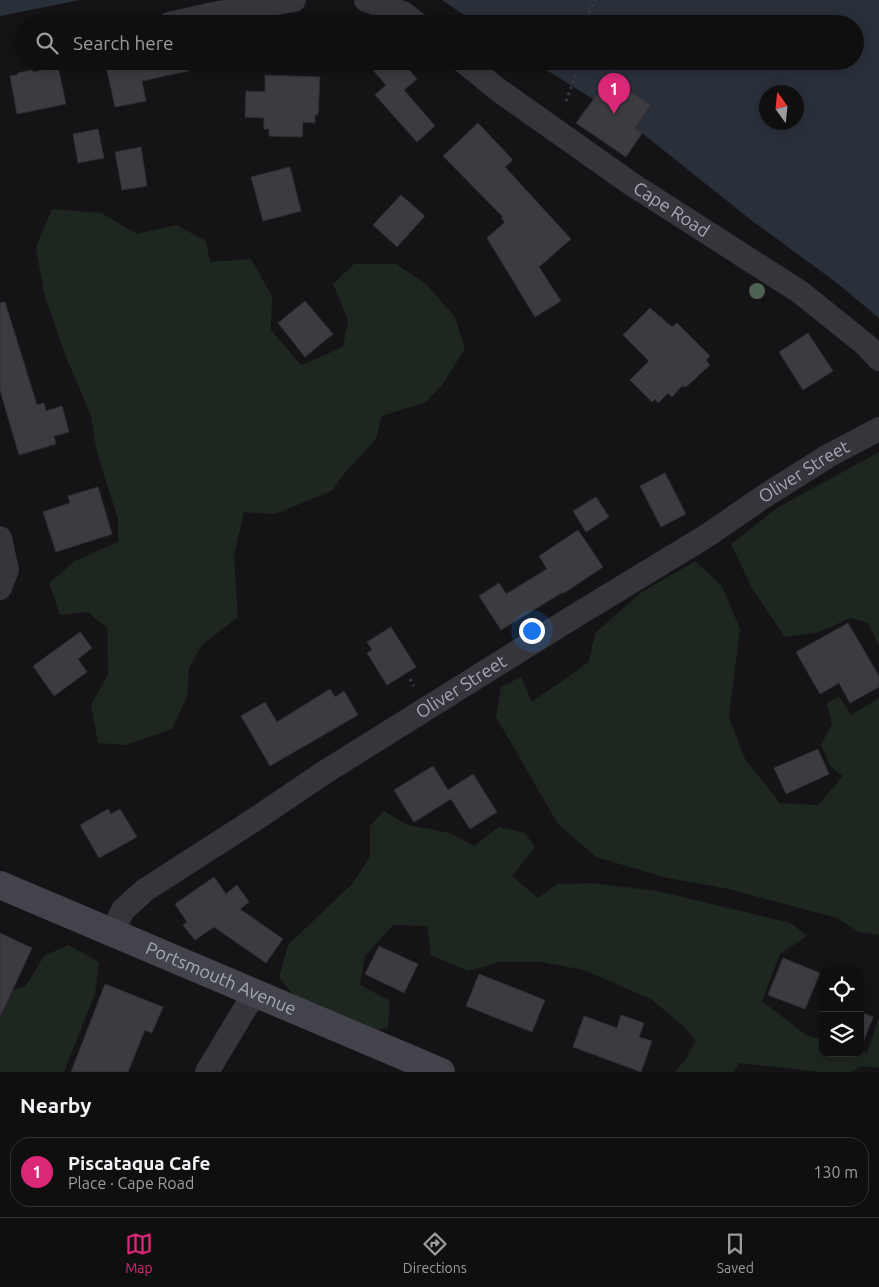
<!DOCTYPE html>
<meta charset="utf-8">
<style>
:root{--surface:#0f0f10;--page:#1d1d1e;--text:#f1f3f6;--muted:#9b9c9f;--line:#2f2f30;--accent:#db2777}
body{margin:0;font-family:Ubuntu,sans-serif;background:var(--page);color:var(--text)}
.controls{position:absolute;right:15px;bottom:15px;display:grid;overflow:hidden;border-radius:10px;box-shadow:0 2px 12px #0003}
.controls button{width:45px;height:45px;display:grid;place-items:center;padding:0;border:0;border-bottom:1px solid var(--line);background:var(--surface);color:var(--text);font:25px sans-serif}
.compass{position:absolute;left:759px;top:85px;width:45px;height:45px;border-radius:50%;background:var(--surface);box-shadow:0 2px 12px #0003;rotate:345deg}
.you{position:absolute;left:531px;top:630px;width:18px;height:18px;margin:-12px;border:4px solid #fff;border-radius:50%;background:#1a73e8;box-shadow:0 0 0 8px #1a73e833}
.badge{display:grid;place-items:center;width:32px;height:32px;border-radius:50%;background:var(--accent);color:#fff;font-size:16px;font-weight:700}
.pin{position:absolute;translate:-50% -41px;filter:drop-shadow(0 1px 2px #0008)}
.pin::after{content:'';position:absolute;top:26px;width:18px;height:15px;background:inherit;clip-path:polygon(0 0,100% 0,50% 100%)}
.list{margin:0;padding:0;list-style:none}
h2{display:flex;justify-content:space-between;align-items:center;height:65px;margin:0;padding:0 20px;font-size:21px}
h2 small{font-size:16px;font-weight:400;color:var(--muted)}
.list li{display:grid;grid-template-columns:32px 1fr auto;gap:15px;align-items:center;box-sizing:border-box;height:70px;margin:0 10px 10px;padding:0 10px;border:1px solid var(--line);border-radius:20px}
.list b{display:block;font-size:19px;white-space:nowrap}
.list p{margin:0;font-size:16px;white-space:nowrap;color:var(--muted)}
.list em{font-size:16px;font-style:normal;color:var(--muted)}
.icon{flex:none;width:28px;height:28px;fill:none;stroke:currentColor;stroke-width:2;stroke-linecap:round;stroke-linejoin:round}
.map{position:relative;flex:none;width:879px;height:1072px;overflow:hidden}
.search{position:absolute;background:var(--surface);box-shadow:0 2px 12px #0003;left:15px;right:15px;top:15px;height:55px;display:flex;align-items:center;gap:12px;box-sizing:border-box;padding:0 18px;border-radius:28px;color:var(--muted);font-size:19px}
.sheet{height:145px;background:var(--surface)}
nav{display:flex;justify-content:space-around;align-items:center;box-sizing:border-box;height:70px;border-top:1px solid var(--line);background:var(--surface);font-size:14px;color:var(--muted)}
nav a{display:grid;justify-items:center;gap:2px}
nav .on{color:var(--accent)}
.map>svg:first-child{display:block}
.green{fill:#1e2620}
.water{fill:#2a303a;fill-rule:evenodd}
.building{fill:#3c3c40;stroke:#2f2e32}
.lines{fill:none;stroke-linecap:round;stroke-linejoin:round}
.path{stroke:#3b3c42;stroke-width:3;stroke-dasharray:2.5 4;stroke-linecap:butt}
.street{stroke:#35353b;stroke-width:24}
.secondary{stroke:#43444b;stroke-width:28}
.tree{fill:#4d6253}
.labels{text-anchor:middle;stroke-width:5;stroke-linejoin:round;paint-order:stroke}
.street-label{font-size:18px;fill:#a6a8b6;stroke:#0f0f11}
</style>
<div class="map">
<svg width="879" height="1072" viewBox="0 0 879 1072">
<rect width="100%" height="100%" fill="#141416"/>
<!-- green -->
<path class="green" d="M52,209L101,213L137,234L176,225L206,241L210,262L251,259L272,296L271,330L301,365L343,347L348,320L333,284L354,264H396L427,285L455,317L465,349L442,385L426,402L382,416L376,439L343,475L332,491L275,514L244,512L234,556L238,617L202,645L189,668L187,697L172,729L125,745L98,743L91,705L108,674L107,628L88,612L60,615L49,583L75,561L118,542V519L97,453L91,416L66,357L44,294L36,247Z
M879,452V646L868,623L851,618L816,633L785,637L753,590L731,544L777,508Z
M695,561L722,586L740,629L729,717L745,759L780,803L818,805L843,776L830,766L821,744L832,725L827,703L839,696L851,715L879,698V935L859,932L837,918L724,888L667,878L596,857L558,824L496,717L501,687L521,677L532,702L589,662L595,633L642,592Z
M384,811L408,825L450,833L474,846L499,827L525,833L535,847L512,876L538,898L557,884L592,883L657,891L791,923L807,936L780,954L762,1001L806,1035L823,1040V1053H860V1051L867,1053L879,1017V1068L862,1066L852,1072H820L739,1063L733,1072H675L685,1060L696,1041L683,1026L651,999L584,970L540,962H499L468,971L431,955L427,926L393,925L365,956L360,985L390,1001L388,1028L367,1032L301,1003L279,978L288,945L353,883L370,856V826Z
M68,945L99,962L95,994L64,1072H0V992L25,987L44,956Z"/>
<!-- water -->
<path class="water" d="M0,0H80L0,16Z
M442,0H879V318L837,283L751,220L642,133L593,99L532,61H855V24H477ZM766,92H796V122H766Z"/>
<!-- building -->
<path class="building" d="M105,61H187L188,71L142,81L146,101L115,107Z
M365,61H401L417,79L404,90L435,126L417,142L375,95L386,85Z
M58,67L66,104L17,114L10,76L17,75L18,73L32,70L33,72Z
M265,75L320,77L318,115H315V123L303,122L302,137L269,136V129H264V118L245,117L246,91L265,92Z
M610,77L651,105L635,128L642,133L626,157L576,123Z
M478,123L513,160L505,167L571,239L539,267L561,301L535,317L487,238L505,222L501,218L503,217L443,156Z
M98,129L104,158L78,163L73,134Z
M141,147L147,186L122,190L115,152Z
M290,167L301,211L263,221L251,177Z
M401,195L425,216L397,247L373,225Z
M305,301L333,334L305,357L278,323Z
M5,302L37,405L44,403L46,411L62,406L69,432L54,436L56,444L19,455L0,390V303Z
M650,308L672,327L677,323L710,356L706,360L710,365L686,387L682,386L672,397L668,393L658,403L655,399L652,402L630,380L649,361L623,335Z
M808,333L833,371L803,390L779,352Z
M665,473L686,514L661,527L640,486Z
M98,487L112,534L56,552L43,512L70,503L68,496Z
M596,497L609,517L586,532L573,511Z
M578,530L603,567L564,593L563,592L501,630L479,596L499,583L506,594L547,569L539,556Z
M848,623L879,676V687L850,703L839,683L820,694L796,652Z
M391,627L416,667L387,685L367,653L372,650L367,642Z
M80,632L92,648L78,659L87,672L54,696L33,666Z
M330,689L335,697L344,691L358,715L270,766L241,716L265,702L277,722Z
M818,749L829,774L786,794L774,768Z
M433,766L448,790L473,774L497,812L470,829L451,799L414,822L394,790Z
M108,809L111,814L120,809L137,837L99,858L80,825Z
M214,877L226,894L237,885L249,902L240,909L283,939L266,963L214,927L195,940L183,925L187,922L175,904Z
M0,933L32,948L0,1017Z
M379,946L418,964L404,993L365,974Z
M783,958L820,973L805,1009L768,995Z
M479,974L545,1000L532,1032L466,1006Z
M105,984L163,1007L152,1033L145,1030L128,1072H71Z
M860,1012L873,1017L864,1040L860,1039Z
M621,1015L644,1023L639,1037L652,1041L641,1072L573,1047L584,1016L617,1028Z"/>
<g class="lines">
<!-- path -->
<path class="path" d="M563,24L569,17L577,24
M583,24L595,0
M522,68L528,61
M566,101L581,61
M410,679L414,686"/>
<!-- street -->
<g class="street">
<path d="M366,0L403,13L417,24"/>
<path d="M169,24L213,14L294,0"/>
<path id="s1" d="M463,61L497,89L630,183L800,292L866,345L879,359"/>
<path d="M0,538L7,570L0,588"/>
<path id="s2" d="M112,933L123,910L145,890L257,818L325,772L570,619L708,535L763,497L828,456L879,429"/>
<path d="M207,1072L255,992"/>
</g>
<!-- secondary -->
<path class="secondary" id="s3" d="M0,885L441,1072"/>
</g>
<!-- trees -->
<circle class="tree" cx="757" cy="291" r="8"/>
<g class="labels">
<!-- street labels -->
<g class="street-label">
<text dy="6" stroke="none"><textPath href="#s1" startOffset="256">Cape Road</textPath></text>
<text dy="6" stroke="none"><textPath href="#s2" startOffset="836">Oliver Street</textPath></text>
<text dy="6" stroke="none"><textPath href="#s2" startOffset="431">Oliver Street</textPath></text>
<text dy="6" stroke="none"><textPath href="#s3" startOffset="240">Portsmouth Avenue</textPath></text>
</g>
</g>
</svg>
<div class="controls">
<button><svg class="icon" aria-label="locate" viewBox="0 0 24 24"><circle cx="12" cy="12" r="6"/><path d="M12 2v4M12 18v4M2 12h4M18 12h4"/></svg></button>
<button><svg class="icon" aria-label="layers" viewBox="0 0 24 24"><path d="M12 4l9 5-9 5-9-5zM3 14l9 5 9-5"/></svg></button>
</div>
<svg class="compass" viewBox="-18 -18 36 36"><path d="M0-13l5 13h-10z" fill="#e53935"/><path d="M0 13l5-13h-10z" fill="#9b9c9f"/></svg>
<div class="you"></div>
<div class="pin badge" style="left:614px;top:114px">1</div>
<div class="search"><svg class="icon" aria-label="search" viewBox="0 0 24 24"><circle cx="10" cy="10" r="6"/><path d="M15 15l6 6"/></svg>Search here</div>
</div>
<section class="sheet">
<h2>Nearby<small></small></h2>
<ul class="list">
<li><span class="badge">1</span><div><b>Piscataqua Cafe</b><p>Place · Cape Road</p></div><em>130 m</em></li>
</ul>
</section>
<nav>
<a class="on"><svg class="icon" aria-label="map" viewBox="0 0 24 24"><path d="M3 6l6-2 6 2 6-2v14l-6 2-6-2-6 2zM9 4v14M15 6v14"/></svg>Map</a>
<a><svg class="icon" aria-label="directions" viewBox="0 0 24 24"><path d="M12 3l9 9-9 9-9-9zM9 14v-3h6M13 9l2 2-2 2"/></svg>Directions</a>
<a><svg class="icon" aria-label="saved" viewBox="0 0 24 24"><path d="M7 4h10v16l-5-4-5 4z"/></svg>Saved</a>
</nav>
